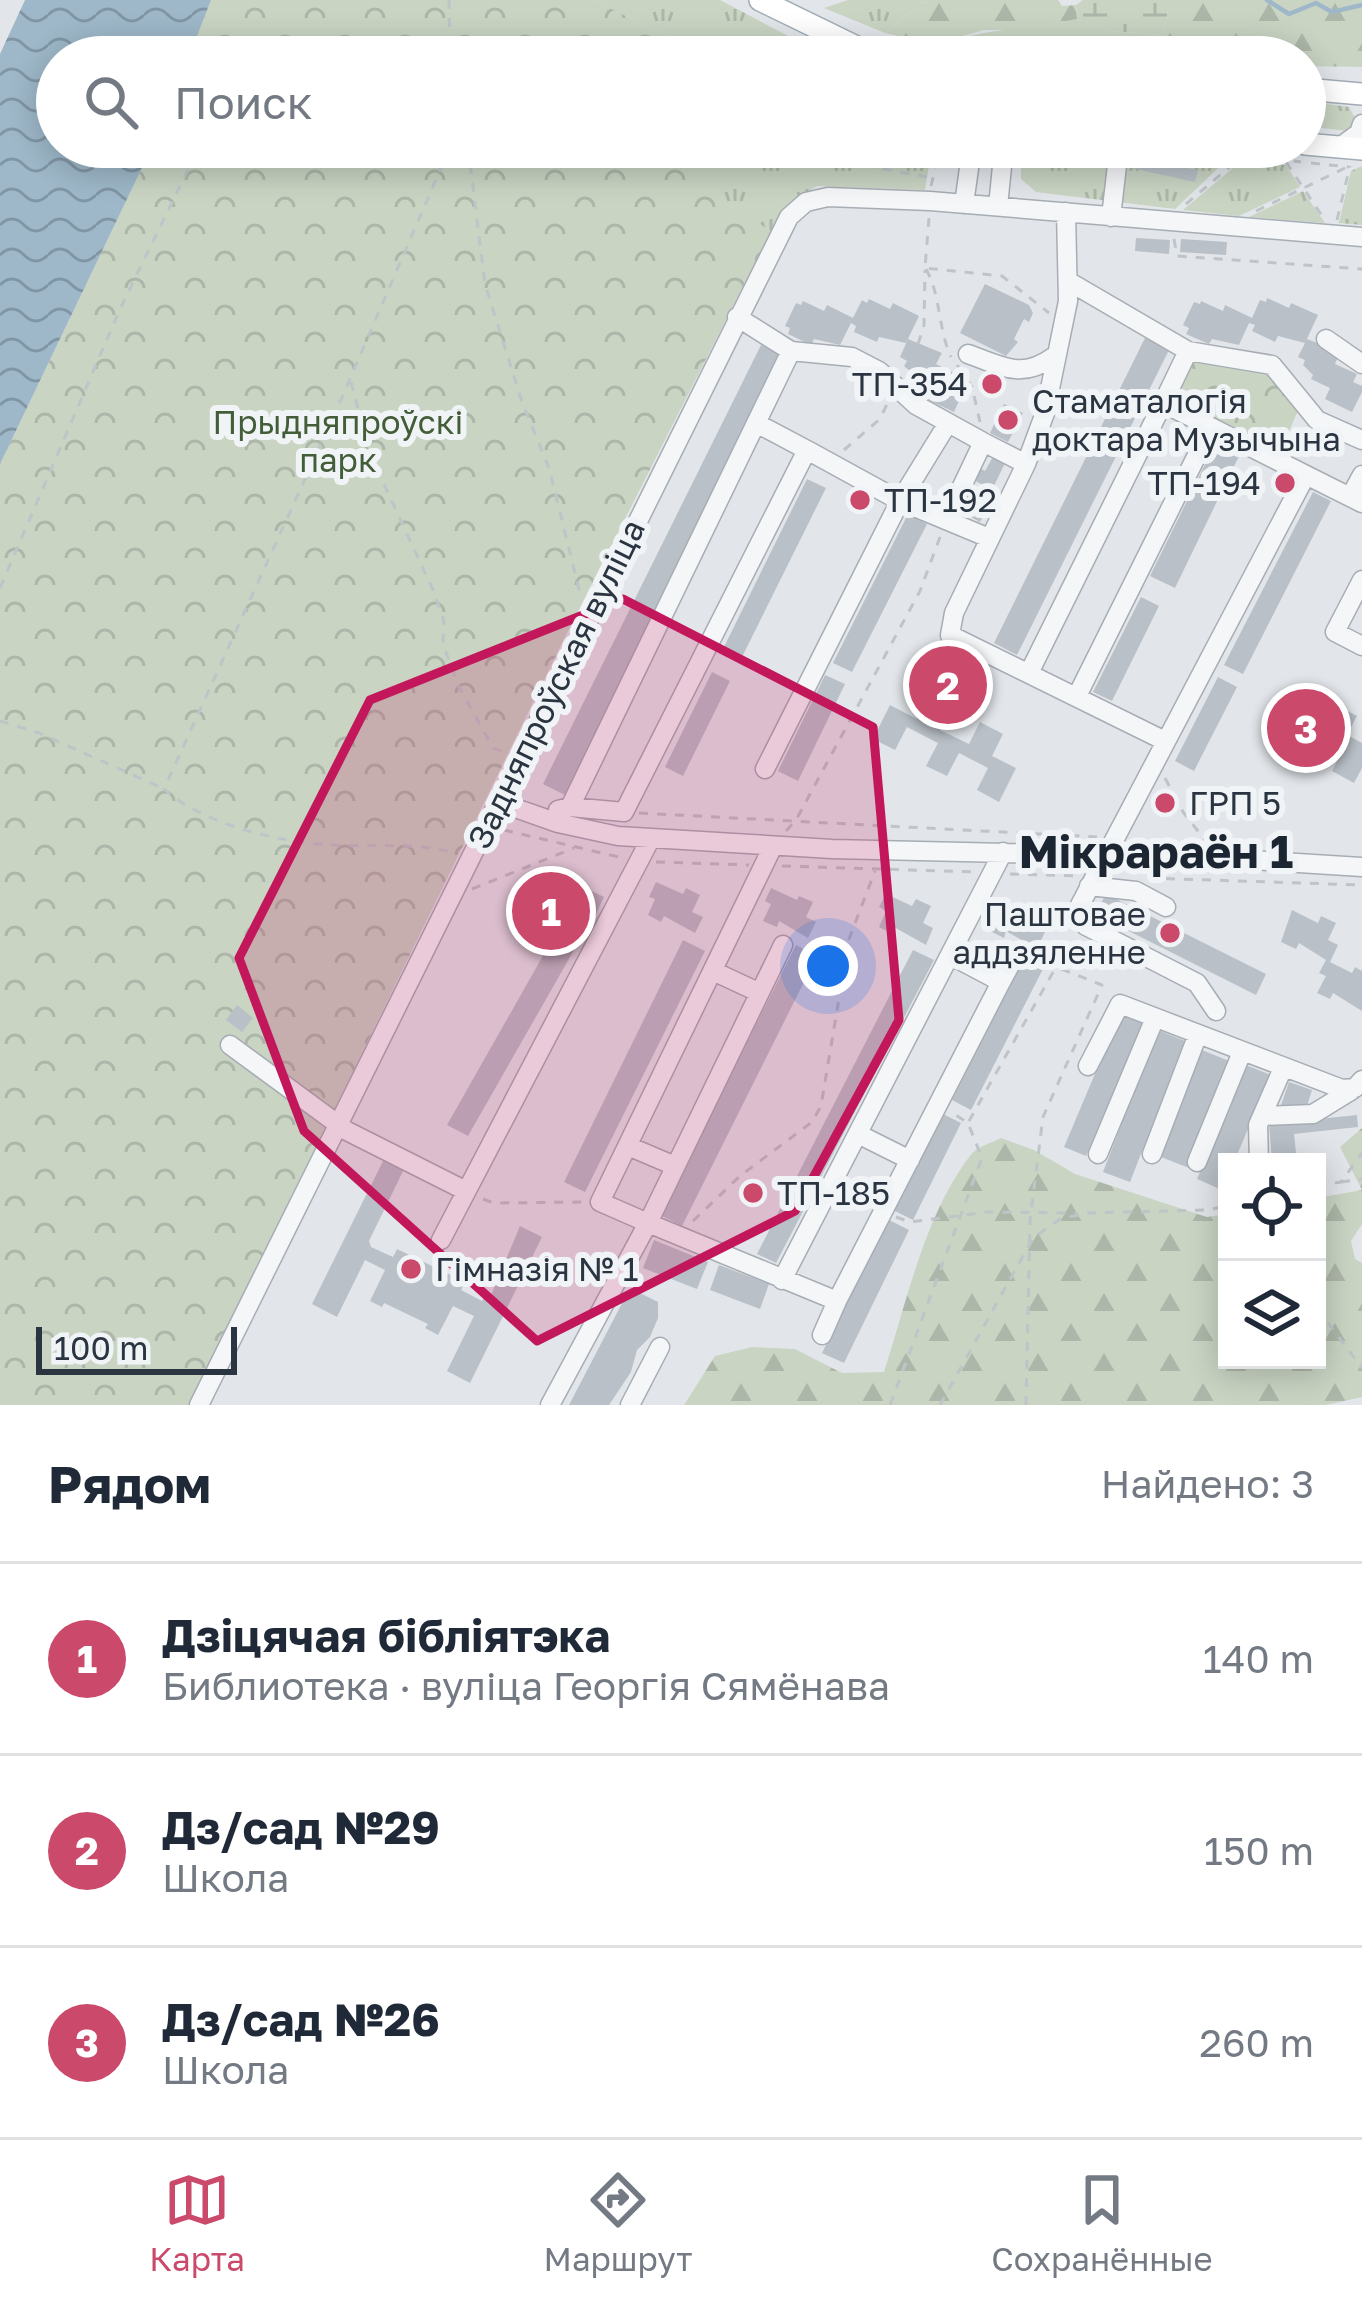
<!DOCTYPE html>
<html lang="ru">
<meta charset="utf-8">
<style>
:root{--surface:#fff;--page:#f6f6f7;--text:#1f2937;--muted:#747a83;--line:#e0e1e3;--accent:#cb4a6c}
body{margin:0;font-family:"Golos Text",sans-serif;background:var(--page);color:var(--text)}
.controls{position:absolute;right:36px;bottom:36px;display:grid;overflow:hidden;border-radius:0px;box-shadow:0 6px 30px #0003}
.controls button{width:108px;height:108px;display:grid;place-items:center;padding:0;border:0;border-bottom:3px solid var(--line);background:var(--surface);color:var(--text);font:60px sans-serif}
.scale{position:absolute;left:36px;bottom:30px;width:201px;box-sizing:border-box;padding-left:12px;border:6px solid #2a3541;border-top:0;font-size:33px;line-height:42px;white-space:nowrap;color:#2a3541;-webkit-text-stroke:9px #f1f4f7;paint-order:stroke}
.you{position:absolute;left:828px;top:966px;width:42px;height:42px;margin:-30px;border:9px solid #fff;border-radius:50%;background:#1a73e8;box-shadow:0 0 0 18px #1a73e833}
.badge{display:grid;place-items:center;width:78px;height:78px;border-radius:50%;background:var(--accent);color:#fff;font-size:39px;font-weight:700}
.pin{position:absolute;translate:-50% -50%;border:6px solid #fff;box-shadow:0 3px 12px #0006}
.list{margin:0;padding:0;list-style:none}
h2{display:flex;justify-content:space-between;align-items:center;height:156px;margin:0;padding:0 48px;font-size:51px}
h2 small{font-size:39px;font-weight:400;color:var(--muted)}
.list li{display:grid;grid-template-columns:78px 1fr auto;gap:36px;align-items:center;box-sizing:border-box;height:192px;padding:0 48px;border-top:3px solid var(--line)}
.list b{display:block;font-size:45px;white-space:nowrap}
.list p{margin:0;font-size:39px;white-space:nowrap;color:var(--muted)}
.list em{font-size:39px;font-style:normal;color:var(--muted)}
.icon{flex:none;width:66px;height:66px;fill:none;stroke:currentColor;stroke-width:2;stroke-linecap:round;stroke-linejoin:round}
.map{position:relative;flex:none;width:1362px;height:1405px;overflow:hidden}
.search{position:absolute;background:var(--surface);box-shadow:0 6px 30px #0003;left:36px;right:36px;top:36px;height:132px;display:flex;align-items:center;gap:30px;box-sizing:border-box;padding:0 42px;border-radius:66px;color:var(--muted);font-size:45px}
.sheet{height:732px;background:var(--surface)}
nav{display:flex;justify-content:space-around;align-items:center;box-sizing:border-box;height:168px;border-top:3px solid var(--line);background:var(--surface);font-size:33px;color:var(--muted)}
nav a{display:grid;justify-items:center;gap:6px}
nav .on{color:var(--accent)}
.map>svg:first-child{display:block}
.grass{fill:url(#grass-tufts)}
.forest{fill:url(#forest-firs)}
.wetland{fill:url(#wetland-marsh)}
.park{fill:url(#park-crowns)}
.water{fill:url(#water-waves)}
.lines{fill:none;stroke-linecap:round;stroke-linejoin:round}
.stream{stroke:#9eb8c9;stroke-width:4.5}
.building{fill:#b9c0c7}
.minor-casing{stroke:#a7adb4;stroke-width:21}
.major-casing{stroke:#a1acb5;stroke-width:24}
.path{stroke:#bfc4c8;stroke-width:3;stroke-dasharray:9 9;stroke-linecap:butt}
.minor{stroke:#f4f6f8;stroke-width:18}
.major{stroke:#fff;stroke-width:21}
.marked{fill:#c2185b;fill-opacity:0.2;stroke:#c2185b;stroke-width:9;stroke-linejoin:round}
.poi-dot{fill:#cb4a6c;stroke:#f1f4f7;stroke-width:4.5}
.labels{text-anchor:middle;stroke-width:12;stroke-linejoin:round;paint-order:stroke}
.poi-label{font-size:33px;fill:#2a3541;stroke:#f1f4f7;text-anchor:start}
.park-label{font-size:33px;fill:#435d38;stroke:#f1f4f7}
.street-label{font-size:33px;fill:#2a3541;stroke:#f1f4f7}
.district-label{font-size:45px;font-weight:bold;fill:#1c2632;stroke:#f1f4f7}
</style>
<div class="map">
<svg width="1362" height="1405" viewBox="0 0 1362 1405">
<defs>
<pattern id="grass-tufts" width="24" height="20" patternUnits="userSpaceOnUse" patternTransform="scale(3)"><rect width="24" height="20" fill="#c9d4c3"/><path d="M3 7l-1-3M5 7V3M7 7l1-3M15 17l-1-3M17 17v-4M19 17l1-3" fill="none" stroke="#adb7a9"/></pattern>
<pattern id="forest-firs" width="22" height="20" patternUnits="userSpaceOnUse" patternTransform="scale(3)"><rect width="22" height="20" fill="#c9d4c3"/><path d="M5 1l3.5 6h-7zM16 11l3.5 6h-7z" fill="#adb7a9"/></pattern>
<pattern id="wetland-marsh" width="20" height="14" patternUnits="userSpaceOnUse" patternTransform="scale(3)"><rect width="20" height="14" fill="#c9d4c3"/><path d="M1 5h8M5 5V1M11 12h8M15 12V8" fill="none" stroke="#adb7a9"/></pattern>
<pattern id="park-crowns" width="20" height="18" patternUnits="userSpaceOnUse" patternTransform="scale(3)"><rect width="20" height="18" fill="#c9d4c3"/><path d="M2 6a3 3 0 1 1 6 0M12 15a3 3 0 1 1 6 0" fill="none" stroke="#adb7a9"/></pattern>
<pattern id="water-waves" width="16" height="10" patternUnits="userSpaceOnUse" patternTransform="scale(3)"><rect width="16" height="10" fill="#9eb8c9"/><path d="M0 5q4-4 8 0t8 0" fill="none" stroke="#8196a5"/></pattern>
</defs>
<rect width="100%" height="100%" fill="#e2e6ea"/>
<!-- grass -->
<path class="grass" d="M594,0H720L828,57H708Z
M848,0H932L919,4L885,33L824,8Z
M1077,19L1111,31L1163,35L1195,57L986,52L934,44C982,30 1029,28 1077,19Z
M1305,101L1349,107L1356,120L1353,128L1347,131L1305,126Z
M727,147H932L925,190L817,186L790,203L771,231L709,195Z
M1021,147H1219L1234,153L1175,209L1036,192L1021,179Z
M1240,162L1286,165L1300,187L1239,216L1183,210Z
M1362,166V225L1339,223L1351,171Z
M1303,191L1325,223L1249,217Z"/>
<!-- forest -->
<path class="forest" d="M932,0H1058L1062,6L1076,5L1077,19L1017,30H984L934,44L885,33L919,4Z
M1182,0H1362V67L1305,66V57H1195L1163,35L1168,10Z
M1362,1128V1224L1351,1241L1355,1259L1362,1263V1397L1326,1405H684L715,1356L752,1347L795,1349L842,1373L884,1372C906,1304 925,1214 970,1156C976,1147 991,1143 1001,1138L1034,1150L1075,1174L1207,1217L1227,1214V1360H1317V1198L1362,1190L1340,1147Z"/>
<!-- wetland -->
<path class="wetland" d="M1083,0H1182L1168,10L1163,35L1111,31L1077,19L1076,5Z"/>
<!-- park -->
<path class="park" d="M211,0H594L708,57H189Z
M152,147H727L710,195L771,231L567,633L190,1405H0V464Z
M1194,352L1272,365L1302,401L1277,460L1173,400Z"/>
<!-- water -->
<path class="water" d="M25,0H211L189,57H57V147H152L0,464V54Z"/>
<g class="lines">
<!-- stream -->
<path class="stream" d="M1267,0L1289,14L1316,3L1332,12L1362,5"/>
</g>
<!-- building -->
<path class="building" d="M1192,147L1212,150L1209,163L1189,158Z
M1133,158L1198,170L1195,182L1131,168Z
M1136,238L1170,240L1169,254L1135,251Z
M1181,239L1227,242L1226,255L1180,252Z
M985,284L1029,305L1033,313L1029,322L1024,319L1014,339L1018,342L1006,356L960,333Z
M1267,298L1289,308L1291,303L1318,315L1305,343L1278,336L1275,342L1252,331L1255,325L1249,323L1239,345L1212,339L1209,344L1186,334L1189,328L1183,325L1194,302L1200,304L1201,301L1223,311L1225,305L1252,318L1260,300L1266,302Z
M869,299L890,309L893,303L919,316L906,343L879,337L877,342L854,332L856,326L851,323L840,345L814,339L811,345L788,334L790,328L785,326L796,303L801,305L803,301L824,311L827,305L853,318L862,300L867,303Z
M1145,338L1169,350L1017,655L994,643Z
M908,339L942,353L936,364L958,375L955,383L965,388L954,412L926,399L931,389L913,380L915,375L904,366L907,361L900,357Z
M1307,339L1340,352L1335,364L1357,374L1353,382L1362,386V392L1352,412L1325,399L1330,388L1311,379L1313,375L1303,365L1305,360L1298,357Z
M761,345L783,356L565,795L543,784Z
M1004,404L1023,413L1008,442L990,433Z
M1215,444L1239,456L1175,588L1150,576Z
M994,455L1006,461L992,490L972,479L978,467L985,471Z
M807,479L826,488L740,661L722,651Z
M984,488L995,493L980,522L969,516Z
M1313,492L1331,501L1243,674L1224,665Z
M908,514L927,524L852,672L833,663Z
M1141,597L1159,606L1112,701L1093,692Z
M712,672L730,681L683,776L665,767Z
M825,675L845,684L798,781L778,771Z
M1218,677L1237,687L1194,771L1175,761Z
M929,695L951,707L940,730L969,744L980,722L1003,734L992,756L1016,768L999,802L977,790L988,768L959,753L947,776L926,766L938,743L907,727L895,750L873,739L890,705L917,719Z
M1336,705L1357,716L1347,735L1362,743V768L1354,783L1332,771L1343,750L1314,734L1302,756L1282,745L1299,713L1324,726Z
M530,875L569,894L574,883L604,897L594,918L581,912L570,935L514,909Z
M656,882L683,894L686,888L700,895L692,912L703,917L695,933L664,916L661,922L648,915L655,899L649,897Z
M771,888L797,900L799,896L813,902L806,917L816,922L808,938L779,921L777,927L763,921L771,904L765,901Z
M886,894L912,906L916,899L931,906L923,923L933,928L926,945L894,927L891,933L879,927L886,911L879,907Z
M1106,894L1266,974L1256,995L1095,914Z
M998,898L1025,911L1028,905L1041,911L1034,927L1045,932L1037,949L1006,931L1004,938L990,931L998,914L992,911Z
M1292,910L1318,923L1321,916L1336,923L1328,940L1338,945L1330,962L1352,973L1355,967L1362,971V1011L1333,993L1330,999L1317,993L1326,976L1319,973L1326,960L1299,943L1296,949L1281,942Z
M557,931L578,943L468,1136L447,1125Z
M683,940L705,951L585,1192L564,1182Z
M796,945L817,956L682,1226L660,1215Z
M913,950L934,960L776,1263L757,1254Z
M1026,955L1045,965L971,1110L952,1100Z
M237,1005L253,1018L242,1032L226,1020Z
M1122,1010L1144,1019L1086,1156L1064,1147Z
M1158,1030L1185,1041L1130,1182L1103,1172Z
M1202,1050L1229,1061L1189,1168L1161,1157Z
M1246,1065L1271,1075L1234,1162H1227L1222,1190L1197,1179Z
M1289,1082L1312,1090L1305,1113L1281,1105Z
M941,1113L961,1123L913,1220L893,1210Z
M1357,1115L1358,1127L1294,1134L1297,1162H1272L1269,1124Z
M385,1157L405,1167L369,1241L371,1247L393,1257L397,1249L465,1282L461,1290L482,1301L484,1297L489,1300L520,1226L542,1237L470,1383L447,1371L474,1316L453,1306L438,1335L425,1328L428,1324L384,1303L382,1307L370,1301L385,1270L365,1260L337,1317L312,1304Z
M887,1219L909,1230L844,1363L822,1353Z
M654,1240L708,1262L697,1289L643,1268Z
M719,1265L769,1284L760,1309L710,1290Z
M630,1288L658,1302V1318L650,1337L637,1350L631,1372L609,1405H569Z"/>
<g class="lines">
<defs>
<path id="minor" d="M1341,146L1359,133L1362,124
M964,204L972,147
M998,206L1004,147
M1066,212L1068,301L1045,413L1026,464L954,613L950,635L1165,741
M1111,217L1119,148
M1068,281L1188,351L1163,403L1306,475
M1326,339L1362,364
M791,351L852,357L879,371L916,405L983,442
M1188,351L1272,365L1317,420L1362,440
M968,354C1002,366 1021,380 1053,357
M756,423L807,450
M1350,497L1362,475
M946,520L983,442L1026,464
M1362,580L1335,632L1362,646
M1029,673L1163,403
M1077,696L1211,427
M765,769L900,501L948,423
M498,802L558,823L618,836L832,849L1219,858L1362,867
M570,807L624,812L807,450L900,501L989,538
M558,810L570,807L791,351L737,317
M773,846L600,1202L648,1223L783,945
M1089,886L1136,891L1166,907
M713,971L758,992
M1001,982L1016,954
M1216,1011L1197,983L1086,926L1079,918V907L1306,475L1362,503
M230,1045L347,1131L466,1191
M1088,1066L1120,1004L1342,1089L1355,1088L1362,1080
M1262,1116L1313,1114L1352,1090
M858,1134L910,1160
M628,1146L675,1166
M1098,1154L1155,1018
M1152,1154L1198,1034
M1197,1162L1242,1052
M1259,1162L1258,1125L1283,1068
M441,1240L651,838
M782,1280L1003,852
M822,1335L837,1301
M199,1405L789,217L806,202L828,197L930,201L1362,237
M550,1405L648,1223L837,1301L1001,982L950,955
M630,1405L660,1347"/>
<path id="major" d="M760,0L877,57
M1305,89L1362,94
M1305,144L1362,149"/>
</defs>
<!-- minor casing -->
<use href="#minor" class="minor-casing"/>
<!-- major casing -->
<use href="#major" class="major-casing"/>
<!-- path -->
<path class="path" d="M449,0L450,57
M450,147L340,402L164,789C202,824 281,843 332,845C373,847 415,842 454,853
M468,147L485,284L522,402L549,468L581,597
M796,147L817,157L933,178
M929,147L935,166
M1286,162L1324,219
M1311,163L1349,167
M931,186L940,147
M1186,204L1244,155L1301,162
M1256,211L1345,168
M929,218L925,268L1002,276L1049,313
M1337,220L1350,166
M1174,239L1177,256L1362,269
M926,269C941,296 938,329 951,357
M918,344L924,325L925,270
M957,365L972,387L980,422
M351,382L369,452L434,592L444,621L443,644L458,685L493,748L506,753
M844,450L880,419L889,400
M0,588L120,309L199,147
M0,721L39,733L162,788
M1165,778L1183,812L1205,840
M639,813L1097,837
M504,830L623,858
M786,831L796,820L920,591L940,537
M656,862L749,865
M782,866L976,872
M1010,874L1078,876
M1148,878L1362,885
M472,889L574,848
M969,1121L1056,967L1029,954
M1341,1182L1362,1179
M1317,1186L1341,1182L1362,1153
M483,1199L494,1203L586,1202
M896,1217L910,1222L988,1212L1076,1213
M693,1221L740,1176L812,1122L821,1106L849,939L875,871
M1317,1308L1362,1368
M890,1405L982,1158L968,1123L951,1112
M940,1405L1033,1238L1060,1219L1087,1213L1207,1210L1227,1206
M1026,1405L1030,1220L1043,1117L1102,985L1056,967"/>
<!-- minor -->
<use href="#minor" class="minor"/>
<!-- major -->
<use href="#major" class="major"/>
</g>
<!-- marked area -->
<path class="marked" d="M623,599L873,727L899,1020L795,1211L537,1341L304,1131L239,958L370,700Z"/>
<!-- markers -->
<g class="poi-dot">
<circle cx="992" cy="384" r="12"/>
<circle cx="1008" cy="420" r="12"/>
<circle cx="1285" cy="483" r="12"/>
<circle cx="860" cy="500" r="12"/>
<circle cx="1165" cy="803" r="12"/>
<circle cx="1170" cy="933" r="12"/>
<circle cx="753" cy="1193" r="12"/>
<circle cx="411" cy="1269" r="12"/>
</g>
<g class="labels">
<!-- poi labels -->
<g class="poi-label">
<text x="968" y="396" text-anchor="end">ТП-354</text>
<text x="1032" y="413">Стаматалогія<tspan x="1032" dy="38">доктара Музычына</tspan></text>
<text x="1261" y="495" text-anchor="end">ТП-194</text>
<text x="884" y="512">ТП-192</text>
<text x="1189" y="815">ГРП 5</text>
<text x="1146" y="926" text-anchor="end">Паштовае<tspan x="1146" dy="38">аддзяленне</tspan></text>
<text x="777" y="1205">ТП-185</text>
<text x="435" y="1281">Гімназія № 1</text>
</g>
<!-- park labels -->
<g class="park-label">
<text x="338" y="434">Прыдняпроўскі<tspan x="338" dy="38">парк</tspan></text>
</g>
<!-- street labels -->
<g class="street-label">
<text transform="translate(556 684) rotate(-64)" y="12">Задняпроўская вуліца</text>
</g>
<!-- district labels -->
<g class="district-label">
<text x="1156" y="868">Мікрараён 1</text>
</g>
</g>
</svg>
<div class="controls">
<button><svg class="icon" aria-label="locate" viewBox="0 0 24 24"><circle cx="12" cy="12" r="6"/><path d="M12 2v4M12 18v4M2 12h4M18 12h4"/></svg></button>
<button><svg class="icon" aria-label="layers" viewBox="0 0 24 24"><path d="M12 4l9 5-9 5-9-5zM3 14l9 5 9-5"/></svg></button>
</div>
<div class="scale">100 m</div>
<div class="you"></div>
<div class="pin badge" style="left:551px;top:911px">1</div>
<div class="pin badge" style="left:948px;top:685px">2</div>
<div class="pin badge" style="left:1306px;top:728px">3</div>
<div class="search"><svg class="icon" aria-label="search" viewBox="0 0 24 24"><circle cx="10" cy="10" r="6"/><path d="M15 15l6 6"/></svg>Поиск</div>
</div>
<section class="sheet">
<h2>Рядом<small>Найдено: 3</small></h2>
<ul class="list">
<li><span class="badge">1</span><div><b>Дзіцячая бібліятэка</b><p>Библиотека · вуліца Георгія Сямёнава</p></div><em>140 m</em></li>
<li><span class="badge">2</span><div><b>Дз/сад №29</b><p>Школа</p></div><em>150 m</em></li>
<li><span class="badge">3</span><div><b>Дз/сад №26</b><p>Школа</p></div><em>260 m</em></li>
</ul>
</section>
<nav>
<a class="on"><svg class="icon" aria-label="map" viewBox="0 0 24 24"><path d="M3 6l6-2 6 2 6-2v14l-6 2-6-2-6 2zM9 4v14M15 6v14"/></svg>Карта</a>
<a><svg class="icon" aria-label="directions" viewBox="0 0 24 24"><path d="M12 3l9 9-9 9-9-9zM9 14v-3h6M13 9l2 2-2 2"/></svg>Маршрут</a>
<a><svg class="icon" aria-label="saved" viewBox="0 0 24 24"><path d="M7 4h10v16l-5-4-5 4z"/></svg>Сохранённые</a>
</nav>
